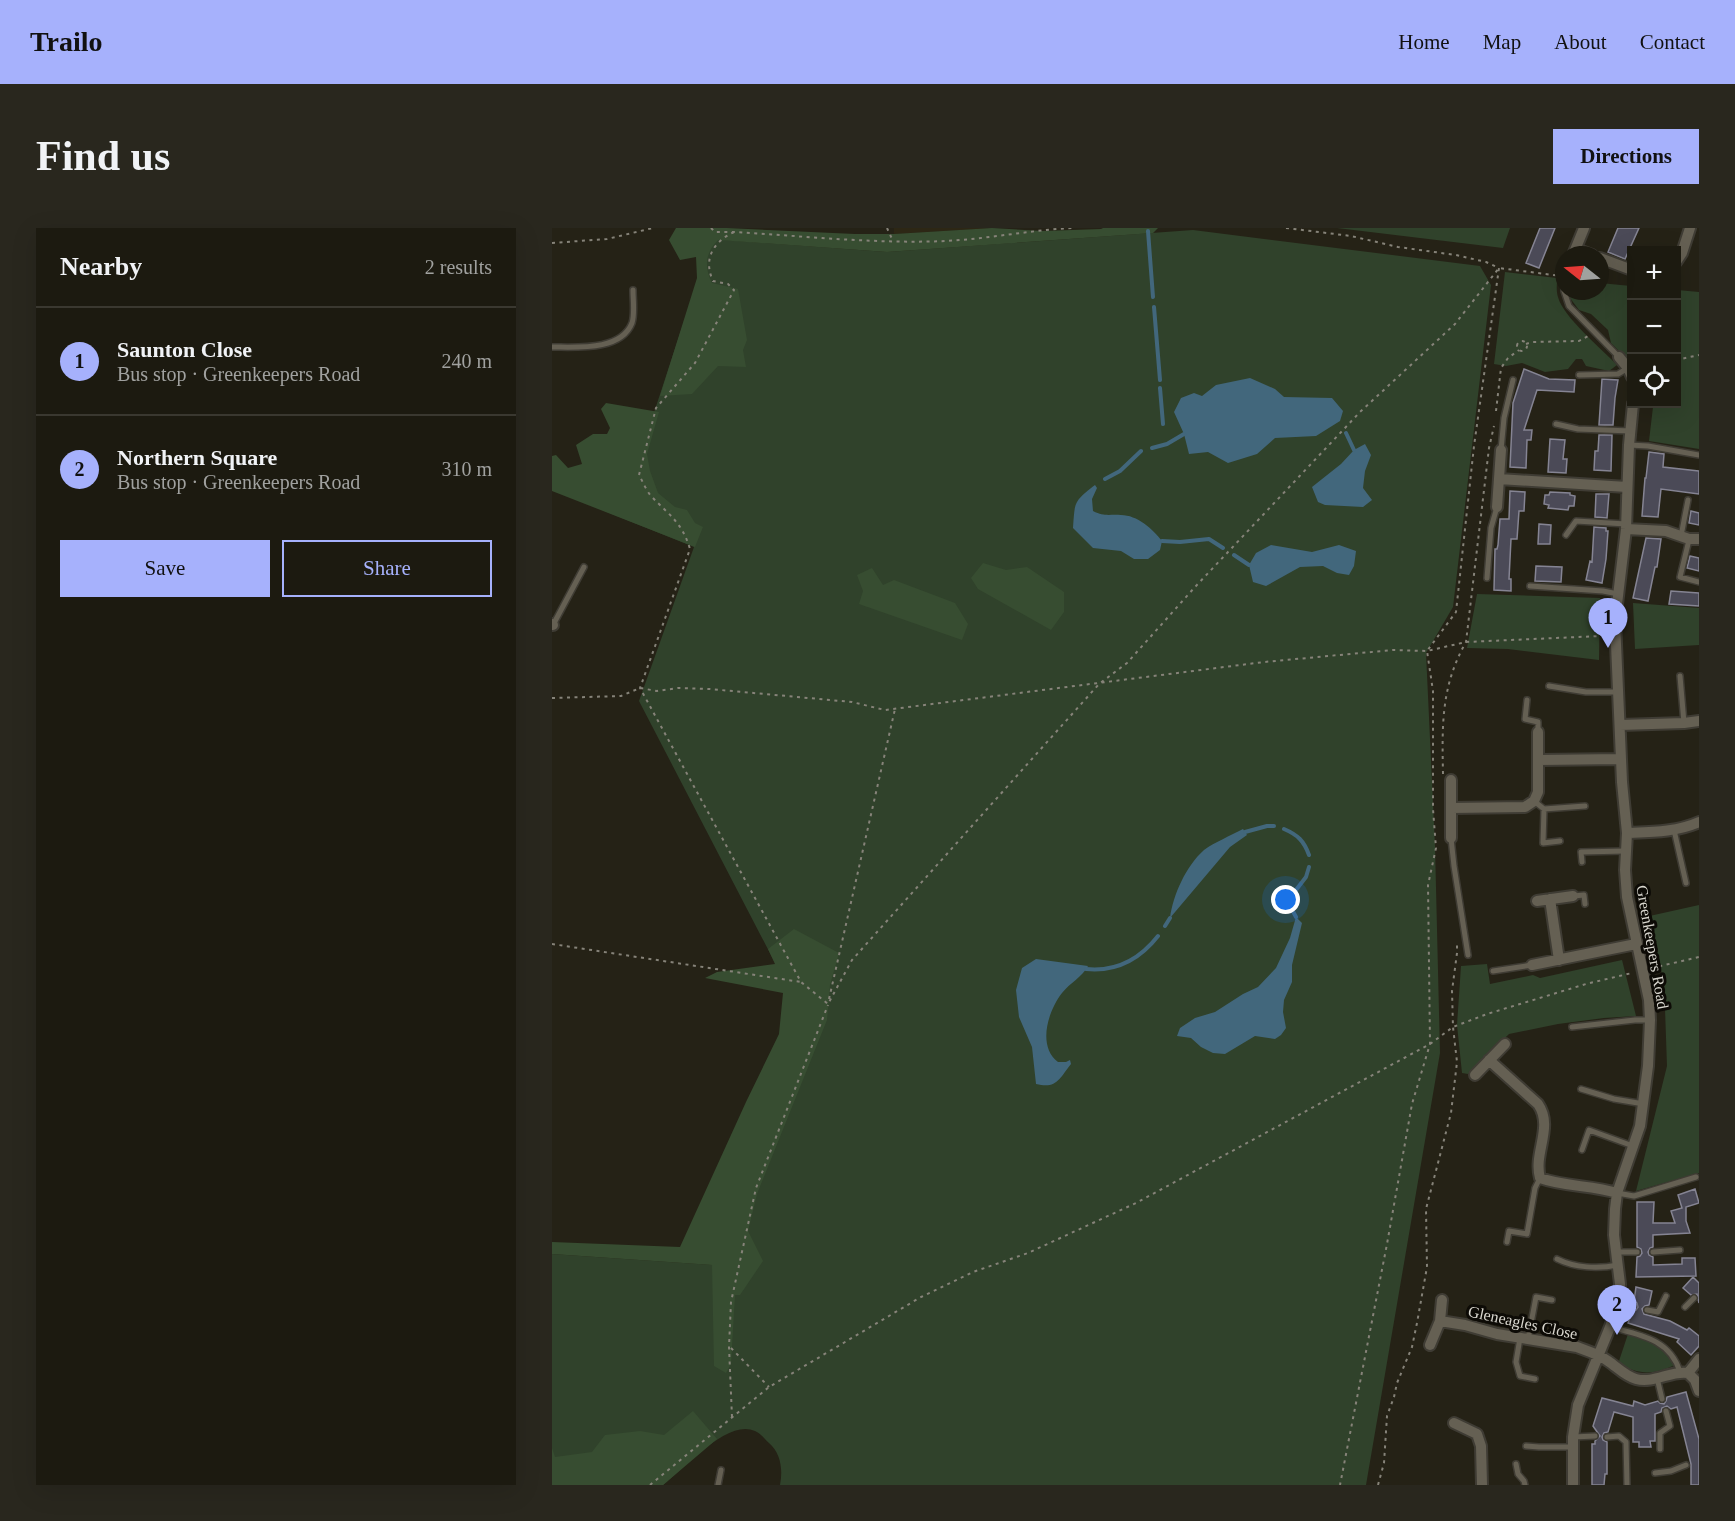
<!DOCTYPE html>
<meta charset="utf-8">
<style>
:root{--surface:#1c1a10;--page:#29271e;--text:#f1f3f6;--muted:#a0a19f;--line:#3a3830;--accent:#a6b1fc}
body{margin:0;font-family:"Times New Roman",serif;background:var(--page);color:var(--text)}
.controls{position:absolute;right:18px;top:18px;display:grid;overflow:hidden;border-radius:0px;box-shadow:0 6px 24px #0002}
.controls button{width:54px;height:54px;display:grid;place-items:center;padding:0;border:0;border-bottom:2px solid var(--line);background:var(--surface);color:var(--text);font:30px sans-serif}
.compass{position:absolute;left:1003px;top:18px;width:54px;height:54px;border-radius:50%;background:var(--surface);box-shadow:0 6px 24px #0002;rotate:287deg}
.you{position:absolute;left:734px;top:672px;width:21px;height:21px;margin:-15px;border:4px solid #fff;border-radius:50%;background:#1a73e8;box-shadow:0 0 0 9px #1a73e833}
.badge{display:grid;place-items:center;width:39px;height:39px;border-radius:50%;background:var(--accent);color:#111;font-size:20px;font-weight:700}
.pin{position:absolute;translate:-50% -50px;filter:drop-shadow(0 2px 3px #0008)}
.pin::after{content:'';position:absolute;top:32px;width:21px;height:18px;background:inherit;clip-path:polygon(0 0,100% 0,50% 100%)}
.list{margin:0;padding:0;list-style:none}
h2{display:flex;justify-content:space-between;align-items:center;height:78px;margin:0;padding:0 24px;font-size:26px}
h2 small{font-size:20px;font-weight:400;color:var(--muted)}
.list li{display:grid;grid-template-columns:39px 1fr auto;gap:18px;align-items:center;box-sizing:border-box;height:108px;padding:0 24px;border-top:2px solid var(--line)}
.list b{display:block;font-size:22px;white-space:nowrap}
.list p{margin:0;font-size:20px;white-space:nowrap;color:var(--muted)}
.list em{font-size:20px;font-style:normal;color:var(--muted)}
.actions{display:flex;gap:12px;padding:18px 24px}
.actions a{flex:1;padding:14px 0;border:2px solid var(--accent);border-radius:0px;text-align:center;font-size:21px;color:var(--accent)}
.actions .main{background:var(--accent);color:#111}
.icon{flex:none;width:33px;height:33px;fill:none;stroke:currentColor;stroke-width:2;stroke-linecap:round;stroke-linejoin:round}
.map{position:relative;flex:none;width:1147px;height:1257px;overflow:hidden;border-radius:0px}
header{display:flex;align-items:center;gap:36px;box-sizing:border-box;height:84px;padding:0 30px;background:var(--accent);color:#111}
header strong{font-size:28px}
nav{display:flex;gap:33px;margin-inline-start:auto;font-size:21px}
.intro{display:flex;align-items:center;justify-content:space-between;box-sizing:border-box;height:144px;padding:0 36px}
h1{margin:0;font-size:42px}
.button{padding:15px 27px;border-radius:0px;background:var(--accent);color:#111;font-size:21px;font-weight:700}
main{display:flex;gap:36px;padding:0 36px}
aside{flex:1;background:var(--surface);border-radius:0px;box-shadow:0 6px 24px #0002}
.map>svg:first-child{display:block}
.built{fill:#2d2715}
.green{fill:#30422b}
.forest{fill:#374d31}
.water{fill:#42677c}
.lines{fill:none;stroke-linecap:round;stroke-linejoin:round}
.stream{stroke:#42677c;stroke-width:4}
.building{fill:#4b4a57;stroke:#858493;stroke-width:1.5}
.lane-casing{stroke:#3f3c34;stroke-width:8}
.street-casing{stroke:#3f3c34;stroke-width:14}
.path{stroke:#868379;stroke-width:2;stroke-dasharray:3 4.5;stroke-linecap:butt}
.lane{stroke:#656053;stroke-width:5}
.street{stroke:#656053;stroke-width:10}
.labels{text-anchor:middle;stroke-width:6;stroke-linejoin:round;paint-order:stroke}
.street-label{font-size:16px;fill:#d8d6ce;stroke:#0d0b06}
</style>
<header>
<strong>Trailo</strong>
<nav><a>Home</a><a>Map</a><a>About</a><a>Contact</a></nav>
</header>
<div class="intro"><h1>Find us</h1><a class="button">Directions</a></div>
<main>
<aside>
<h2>Nearby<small>2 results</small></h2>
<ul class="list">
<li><span class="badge">1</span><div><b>Saunton Close</b><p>Bus stop · Greenkeepers Road</p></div><em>240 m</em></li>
<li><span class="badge">2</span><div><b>Northern Square</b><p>Bus stop · Greenkeepers Road</p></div><em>310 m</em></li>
</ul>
<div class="actions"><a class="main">Save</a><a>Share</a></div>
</aside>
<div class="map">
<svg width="1147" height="1257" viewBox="0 0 1147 1257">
<rect width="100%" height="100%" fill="#252216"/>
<!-- built -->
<path class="built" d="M342,0H442L342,6Z"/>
<!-- green -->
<path class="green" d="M785,0H958L951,20Z
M641,2L928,38L939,57L901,379L874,425L883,618L888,825L814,1257H228C231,1242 229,1225 217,1215C213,1211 208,1205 203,1203C176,1190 131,1241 111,1257H0V1026L176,1038L244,858L234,756L87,473L142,319L50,282L93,212L159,11L335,24Z
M953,44L1005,50C1005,56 1004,63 1006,69C1011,89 1050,121 1065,137L1057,143L1034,138L1030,131H1024L1016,141L993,144L970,135L954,138L942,136Z
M1048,55L1079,58V138L1076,132L1059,115L1056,102L1039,86L1027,82L1018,70V63H1048Z
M1125,62L1147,64V221L1097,213L1101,179L1095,176H1124Z
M925,366L1048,370L1047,432L956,421L915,420Z
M1081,375L1147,380V417L1083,421Z
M1147,677V945L1084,963L1115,838L1112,752L1093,689Z
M1070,732L1084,788L1052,790L1006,796L957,806L916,846L910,845L905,797L909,738L935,736L938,756L981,747L988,750Z
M1076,1106C1101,1114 1108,1113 1123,1137C1100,1147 1089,1147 1066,1136Z"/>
<!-- forest -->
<path class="forest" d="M124,0H175L303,6H342L440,0L491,3L549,1L551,0H606L601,5L335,24L166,12C153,25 152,39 160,55L186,61L195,112L191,122L194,139L166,138L140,166L108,168L145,50L144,29L128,32L117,12Z
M54,175L107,184L95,226L98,243L106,265L123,279L135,282L143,295L151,299L143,319L0,263V228L4,227L16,240L30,236L24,217L41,206H55L58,200L49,181Z
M431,335L454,342L475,339L512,364V384L499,402L426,361L419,350Z
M320,340L331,357L342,352L403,375L416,396L410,412L307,376L311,363L305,347Z
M242,701L287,725L278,757L275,792L205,966L196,1003L211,1033L188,1067H183L179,1136L174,1145L162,1138L160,1037L0,1026V1014L128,1019L194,874L227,806L231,765L153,750L165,744L223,736L216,721Z
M141,1183L165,1211L111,1257H0V1220L3,1229L40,1224L53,1207L88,1203L112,1207Z"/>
<!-- water -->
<path class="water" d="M698,150L723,161L732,169L780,170L791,183L788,193L764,208L723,210L705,226L676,235L656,224L637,226L632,206L622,184L629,170L642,165L650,168L664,157Z
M813,216L819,227L813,243L811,260L820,272L811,279L773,277L766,274L760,259L789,236L802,222Z
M543,257L545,260L540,271L541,283C553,289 557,286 569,287C585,287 601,301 610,313L608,322L596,331H582L569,323L541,320L521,300C523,274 521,274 543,257Z
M719,317L760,324L787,317L804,323L802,338L797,347L785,345L771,338L748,339L714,358L701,354L697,337L704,325Z
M691,601L695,607L678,619L618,690C621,667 634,638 652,622C663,614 678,608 691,601Z
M744,689L750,695L740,737V754L732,772L731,784L734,800L729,807L723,811L703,808L673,826L661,825L649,819L639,810L625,808L628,800L643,790L663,784L691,766L706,759L724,740L738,710Z
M484,731L536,738C530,749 518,755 510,765C496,783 485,818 506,834H514L518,832L519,836C507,851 505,861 484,856L480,819L467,789L464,762L470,740Z"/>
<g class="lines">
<!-- stream -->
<path class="stream" d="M596,3L601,69
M602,79L608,152
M608,160L611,196
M794,205L802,222
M600,220L615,216L632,206
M553,251L568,243L589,223
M610,313L628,314L657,311L671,320
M682,327L697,337
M732,601C746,607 752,613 757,627
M693,604L715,598H722
M744,689L737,676V671L754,649L757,639
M613,698L618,690
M534,741C564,744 588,731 606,708"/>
</g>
<!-- building -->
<path class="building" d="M988,0H1003L987,40L974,35Z
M1066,0H1087L1073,31L1056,24Z
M972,141L997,151L1023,152L1022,164L985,162L972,202H980L979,212H975L974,240L958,239L961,175Z
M1050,151L1066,152L1063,170L1061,197H1047Z
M1047,207H1060L1059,243L1042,242L1043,223H1046Z
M998,211L1013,212L1011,231H1015L1014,245L996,244Z
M1097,224L1112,226L1111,239L1147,243V266L1109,261L1106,289L1090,288L1093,250H1094Z
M958,263L973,264L972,283H967L965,311H959L957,351H959V363L942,362L943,321H945L946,317L948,291H957Z
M998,264L1018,265V267L1023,268L1022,278H1017L1016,282L996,280L997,277L992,276L993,267H997Z
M1044,266H1057L1055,290L1043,289Z
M1139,283L1147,285V297L1137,295Z
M987,296L999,297L998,316H986Z
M1042,299L1054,300V303H1056L1054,331L1050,355L1034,352L1038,333L1040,334Z
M1094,310L1109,311L1105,339H1103L1096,373L1081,370Z
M1138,328L1147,330V343L1135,340Z
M984,338L1010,339L1009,354L983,353Z
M1119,363L1147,365V378L1117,376Z
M1143,961L1147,975L1134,979V993L1138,1005L1101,1007V1019L1098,1020L1096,1024L1097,1027L1101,1029V1037L1130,1036V1030H1143L1144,1048L1084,1049L1085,1029L1088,1028L1090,1025L1089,1021L1085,1019V974H1102L1101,995H1123L1119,983L1130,980L1126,967Z
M1141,1049L1147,1055V1075L1145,1066L1139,1067L1131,1060Z
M1084,1059L1100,1063L1097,1077L1093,1078L1090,1081L1092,1086L1118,1093L1135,1102L1137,1100L1147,1108V1118L1139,1127L1125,1114L1127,1111L1076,1095L1080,1083L1084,1082L1086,1079L1085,1075L1082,1073Z
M1134,1164L1147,1211V1257H1139V1236L1125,1179L1119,1181L1115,1178L1110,1180L1109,1184L1103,1186V1213H1098L1099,1219H1087V1214H1081V1189L1062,1184L1056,1204L1052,1205L1050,1209L1051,1212L1055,1214V1246H1053L1052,1257H1040V1216H1043V1213L1048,1208L1041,1198L1050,1170L1081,1178L1082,1173L1093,1177L1106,1173L1108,1175L1112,1176L1114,1173L1115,1169Z"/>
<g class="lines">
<defs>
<path id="lane" d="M1012,55V62
M1012,63L1017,78L1023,84L1067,129
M0,119C25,119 69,123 80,95C83,86 81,72 81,62
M1027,147L1066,146L1076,140
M1004,196L1026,201L1079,203
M1077,217L1096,218L1147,227
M949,222L952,190L961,152
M1014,307L1024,293L1074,296
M1129,308L1136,272
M1137,312L1128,349L1147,354
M935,350L939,300L945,279
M978,358L1051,363L1066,366
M1,397L32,339
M1128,448L1132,495
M997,458L1034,464H1067
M975,472L973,491L986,494V504
M982,573L992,581L1033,578
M992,581L991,615L1008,613
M1122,602L1134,655
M899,610L902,638L916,727
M1030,634L1029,624L1073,623
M1021,668L1032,667L1033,676
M941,743L980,737
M1020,799L1083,792H1098
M1029,861L1062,871L1092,876
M1030,922L1037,902L1081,918
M1065,965L1082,968L1144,949
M955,1014L957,1003L975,1006L983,960L988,950
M1064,1024H1085
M1101,1024L1128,1022
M1005,1031C1023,1040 1046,1041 1066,1037
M1066,1074L1081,1078
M1133,1079L1142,1070
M1095,1082L1106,1084L1114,1068
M1058,1099C1088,1107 1118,1111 1128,1144
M968,1110L964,1134L968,1148L983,1151
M976,1111L984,1069L1000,1072
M1105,1150L1110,1171
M1021,1209L1043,1208
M1055,1209L1067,1208L1074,1214L1075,1257
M974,1218L987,1219H1020
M1108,1221V1205L1118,1198L1114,1183
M964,1236L966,1246L972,1253L973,1257
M1103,1245L1119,1243L1134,1237
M166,1257L169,1242"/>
<path id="street" d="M1024,21L1040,27
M1021,27L1032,0
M1048,30L1080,42
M1124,34L1130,25L1138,0
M1067,129L1076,140L1080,149
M947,251L1075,259
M945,279L949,222
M1074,301L1114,303L1137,311H1147
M0,396L1,397
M1068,497L1132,495L1147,493
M987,532L1069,531
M899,552V580L973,579L982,573L986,564V504
M1075,605C1099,604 1125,604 1147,594
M899,610V580
M998,671L1007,732
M985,673L1021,668
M980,737L1084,716
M937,832L986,876C1002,899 981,925 988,950C1013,959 1040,957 1065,965
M923,847L953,816
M888,1093L913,1097L945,1106L1025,1119C1035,1123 1047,1126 1056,1133C1065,1139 1073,1148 1084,1151C1102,1156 1119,1142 1136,1145L1143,1152L1147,1163
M878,1117L888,1093L890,1072
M1136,1145L1147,1131
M902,1195L925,1206L929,1218L930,1257
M1021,1257V1209L1026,1177L1058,1099L1066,1074L1068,1056L1062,1007L1063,981L1065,965L1088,898L1096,838L1098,792L1097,772L1075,669L1073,642L1075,605L1070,554L1063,393L1074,301L1077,217L1081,176"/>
</defs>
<!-- lane casing -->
<use href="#lane" class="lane-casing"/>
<!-- street casing -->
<use href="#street" class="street-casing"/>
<!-- path -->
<path class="path" d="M159,0L163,4H182C252,8 323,16 393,13C436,11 478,2 521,0
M335,0L341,13
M734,0L799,8L846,19L904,27L934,34L947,40L922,218L904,384L875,423L881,463V581L884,620L876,657L878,816L860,876L835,1016L788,1257
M182,4C161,14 151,31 161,53L176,56L182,62L143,135L104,180L87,247C91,254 94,262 99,268C117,287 130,294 138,321L88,460L249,754L276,776L300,732L547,456L575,435L643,359L808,184L903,96L947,40L1009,48
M0,15L55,11L101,0
M965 118a5 5 0 1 1 10 0a5 5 0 1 1-10 0Z
M974,116L980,114L1027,113L1036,108
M1124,132L1147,127
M944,183L949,140L956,130L967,122
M0,470L69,468L88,460L105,463L126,460L158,461L300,474L333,482L712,434L841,422L875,423L914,414L1049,408L1050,393H1051
M891,546C890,497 889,458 914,414L937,220L942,198
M0,716L249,754
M1100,740L1147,729
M277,771L343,481
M179,1120L217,1159
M180,1189L177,1119L179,1074L204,960L276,777
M98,1257L217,1159L369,1069L421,1044L476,1025L584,975L878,816L901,799L935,786L1034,756L1080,745
M826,1257L832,1235L835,1188L842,1169L845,1155L860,1119L865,1095L875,1039L874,981L899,885L905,834L901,799L900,763L905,725V716"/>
<!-- lane -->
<use href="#lane" class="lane"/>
<!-- street -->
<use href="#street" class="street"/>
</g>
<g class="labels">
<!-- street labels -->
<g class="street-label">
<text transform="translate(1101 719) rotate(80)" y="6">Greenkeepers Road</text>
<text transform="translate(971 1094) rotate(12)" y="6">Gleneagles Close</text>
</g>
</g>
</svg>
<div class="controls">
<button>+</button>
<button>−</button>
<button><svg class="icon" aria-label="locate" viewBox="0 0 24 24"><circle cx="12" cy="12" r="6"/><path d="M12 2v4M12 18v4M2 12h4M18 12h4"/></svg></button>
</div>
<svg class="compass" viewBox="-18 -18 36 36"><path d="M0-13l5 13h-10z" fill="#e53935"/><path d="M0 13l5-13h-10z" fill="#a0a19f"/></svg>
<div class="you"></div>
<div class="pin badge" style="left:1056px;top:420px">1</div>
<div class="pin badge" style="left:1065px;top:1107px">2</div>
</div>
</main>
